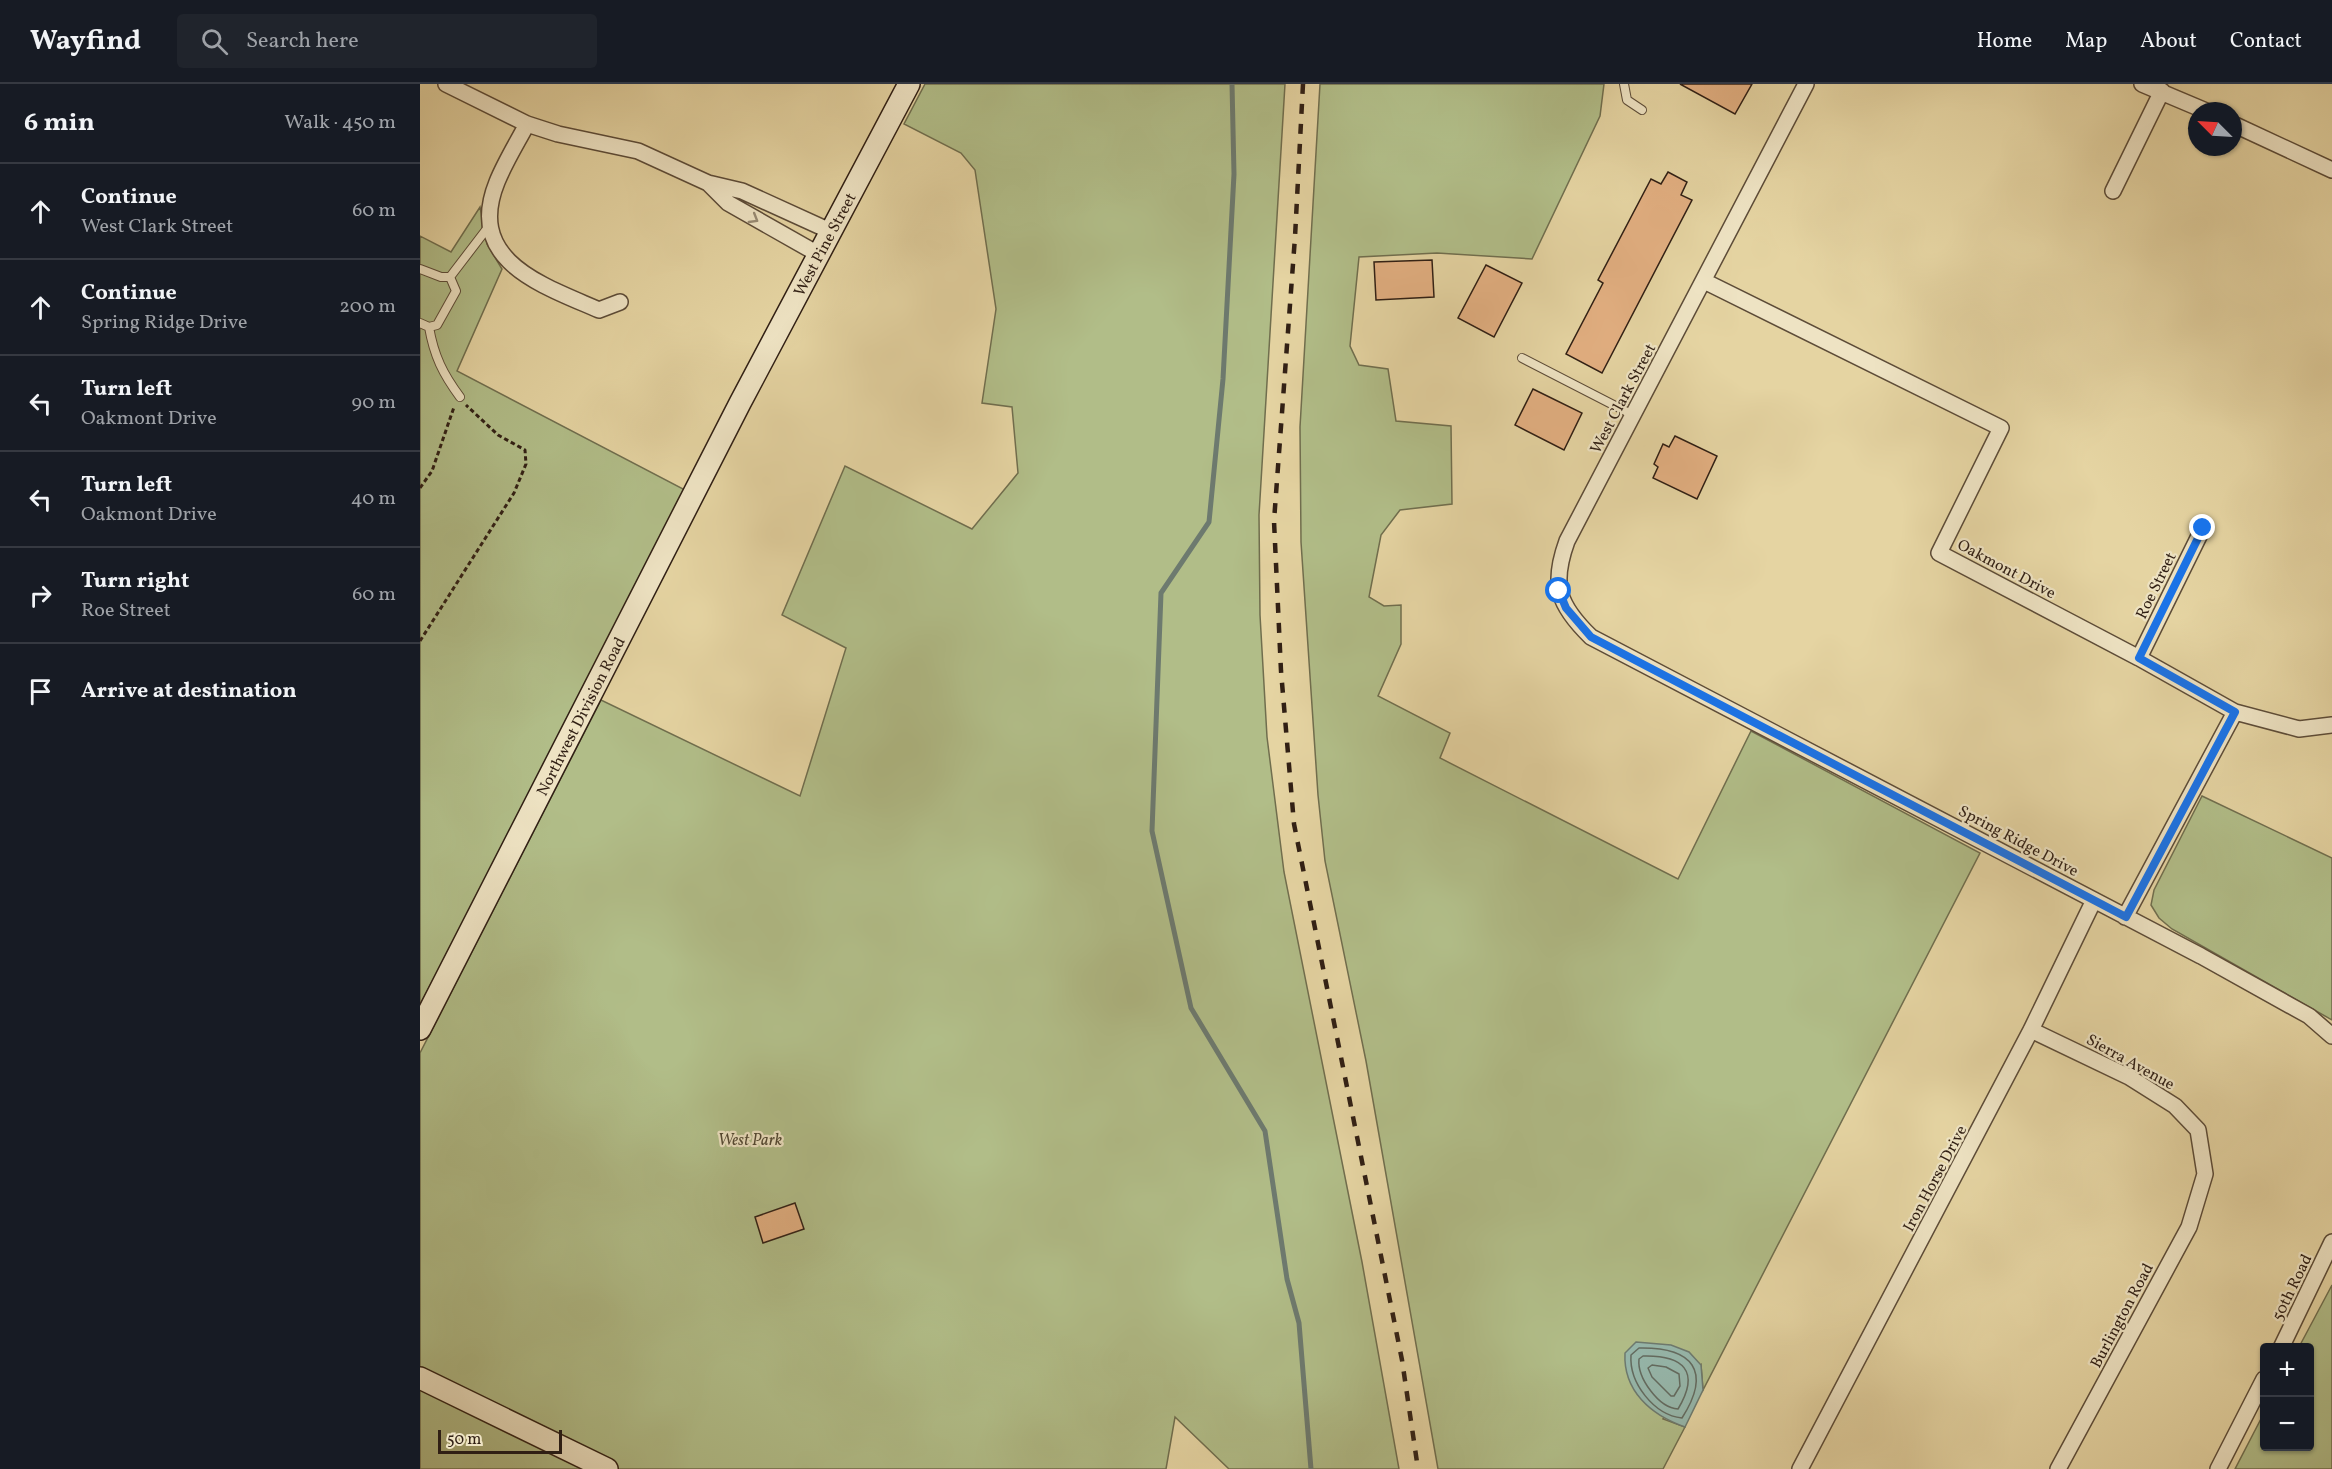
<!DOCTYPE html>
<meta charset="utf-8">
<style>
:root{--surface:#171b24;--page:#20242c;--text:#f1f3f6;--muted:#9ea1a6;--line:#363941}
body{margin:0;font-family:Vollkorn,serif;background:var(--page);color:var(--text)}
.controls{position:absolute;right:18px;bottom:18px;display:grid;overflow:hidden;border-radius:6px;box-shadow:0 2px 4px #0004}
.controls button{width:54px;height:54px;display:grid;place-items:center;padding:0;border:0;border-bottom:2px solid var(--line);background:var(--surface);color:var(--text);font:30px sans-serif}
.compass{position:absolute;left:1768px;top:18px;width:54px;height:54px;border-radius:50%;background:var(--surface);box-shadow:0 2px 4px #0004;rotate:294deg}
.scale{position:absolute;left:18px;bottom:15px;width:124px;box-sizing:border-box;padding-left:6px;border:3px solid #301f14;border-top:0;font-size:16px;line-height:21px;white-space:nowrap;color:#301f14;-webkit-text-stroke:4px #eee3c3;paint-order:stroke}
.stop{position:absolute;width:18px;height:18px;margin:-14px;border:4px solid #1a73e8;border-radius:50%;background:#fff}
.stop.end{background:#1a73e8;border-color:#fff;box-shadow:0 2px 6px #0008}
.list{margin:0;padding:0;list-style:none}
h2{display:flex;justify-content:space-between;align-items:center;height:78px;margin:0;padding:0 24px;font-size:26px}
h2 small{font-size:20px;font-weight:400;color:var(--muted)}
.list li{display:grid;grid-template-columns:39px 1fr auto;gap:18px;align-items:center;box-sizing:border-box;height:96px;padding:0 24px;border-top:2px solid var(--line)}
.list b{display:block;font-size:22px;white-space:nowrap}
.list p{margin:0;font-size:20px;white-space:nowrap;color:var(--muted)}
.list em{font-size:20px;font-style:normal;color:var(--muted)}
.icon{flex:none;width:33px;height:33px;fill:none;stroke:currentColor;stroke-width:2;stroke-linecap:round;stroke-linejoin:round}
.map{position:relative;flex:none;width:1912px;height:1385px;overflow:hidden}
header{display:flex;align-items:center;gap:36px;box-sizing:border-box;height:84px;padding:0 30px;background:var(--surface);border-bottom:2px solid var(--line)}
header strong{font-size:28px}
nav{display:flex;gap:33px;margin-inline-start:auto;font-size:21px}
.search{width:420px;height:54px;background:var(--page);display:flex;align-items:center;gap:15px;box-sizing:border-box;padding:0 21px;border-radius:6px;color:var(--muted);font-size:22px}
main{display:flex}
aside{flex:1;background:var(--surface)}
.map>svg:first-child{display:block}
.green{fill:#b1bd88;stroke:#706e4e;stroke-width:1.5}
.water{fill:#96b7ab;stroke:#6d7a6f;stroke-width:1.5}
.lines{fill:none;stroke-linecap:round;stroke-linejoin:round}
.shore{stroke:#636b60;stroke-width:1.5}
.stream{stroke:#6d7a6f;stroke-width:5}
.building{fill:#e2af81;stroke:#301f14;stroke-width:1.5}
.lane-casing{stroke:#5d4c38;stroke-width:10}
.street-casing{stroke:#5d4c38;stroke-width:18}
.secondary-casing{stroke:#301f14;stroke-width:24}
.path{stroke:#301f14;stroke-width:3;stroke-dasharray:4.5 3;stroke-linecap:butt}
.lane{stroke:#eee3c3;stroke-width:8}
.street{stroke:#eee3c3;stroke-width:15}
.secondary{stroke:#eee3c3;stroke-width:21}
.rail{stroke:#301f14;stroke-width:4.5;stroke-dasharray:10 10;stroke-linecap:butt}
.oneway{stroke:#988b74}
.route{stroke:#1a73e8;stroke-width:8}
.labels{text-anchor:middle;stroke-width:4.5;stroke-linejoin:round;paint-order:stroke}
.street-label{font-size:16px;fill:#301f14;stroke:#eee3c3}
.park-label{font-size:16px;font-style:italic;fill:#504631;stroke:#eee3c3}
</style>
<header>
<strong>Wayfind</strong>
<div class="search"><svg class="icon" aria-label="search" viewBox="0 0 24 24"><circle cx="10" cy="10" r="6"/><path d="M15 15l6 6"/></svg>Search here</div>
<nav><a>Home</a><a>Map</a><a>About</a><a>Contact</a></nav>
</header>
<main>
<aside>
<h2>6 min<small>Walk · 450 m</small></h2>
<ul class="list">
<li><svg class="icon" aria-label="ahead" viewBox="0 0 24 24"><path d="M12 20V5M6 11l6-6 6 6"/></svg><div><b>Continue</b><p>West Clark Street</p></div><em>60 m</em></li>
<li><svg class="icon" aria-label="ahead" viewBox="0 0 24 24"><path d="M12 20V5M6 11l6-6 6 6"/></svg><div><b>Continue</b><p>Spring Ridge Drive</p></div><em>200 m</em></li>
<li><svg class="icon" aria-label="left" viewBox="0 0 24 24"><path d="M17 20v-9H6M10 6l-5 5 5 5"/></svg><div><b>Turn left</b><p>Oakmont Drive</p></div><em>90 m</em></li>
<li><svg class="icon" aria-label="left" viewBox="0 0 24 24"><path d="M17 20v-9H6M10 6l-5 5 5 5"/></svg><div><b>Turn left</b><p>Oakmont Drive</p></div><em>40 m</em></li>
<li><svg class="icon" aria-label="right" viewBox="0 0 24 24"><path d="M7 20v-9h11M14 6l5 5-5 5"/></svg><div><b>Turn right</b><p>Roe Street</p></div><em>60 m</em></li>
<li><svg class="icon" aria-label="arrive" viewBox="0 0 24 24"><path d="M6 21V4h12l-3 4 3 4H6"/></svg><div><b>Arrive at destination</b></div></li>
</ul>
</aside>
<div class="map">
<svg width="1912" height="1385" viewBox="0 0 1912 1385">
<rect width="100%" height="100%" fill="#e5d4a2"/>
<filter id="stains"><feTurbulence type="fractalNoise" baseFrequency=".00333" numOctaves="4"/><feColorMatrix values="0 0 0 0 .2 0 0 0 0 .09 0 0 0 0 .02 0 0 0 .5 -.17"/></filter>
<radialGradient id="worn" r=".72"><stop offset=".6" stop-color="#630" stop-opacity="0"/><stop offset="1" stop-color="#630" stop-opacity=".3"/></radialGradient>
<!-- green -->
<path class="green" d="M505,0H865L839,431L840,531L847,653L864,788L942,1178L979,1385H809L755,1333L746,1385H0V969L181,616L380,712L426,564L362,531L425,382L552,445L598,389L592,323L562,319L576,225L555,86L541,69L484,40Z
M900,0H1184L1180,32L1112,175L1017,169L939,173L930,262L939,281L968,285L976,337L1031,342L1032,420L980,426L961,451L949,513L964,522L981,521V560L958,612L1030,649L1020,674L1258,795L1331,647L1560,769L1283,1306L1281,1281L1243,1335L1265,1343L1243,1385H1018L946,977L905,777L898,711L881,458L880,343Z
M60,123L67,160L82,185L37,287L267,407L0,921V152L31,168Z
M1782,712L1912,774V936L1752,845L1739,834L1731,821L1734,806Z
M1912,1201V1385H1815L1844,1329V1362H1890V1264L1879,1263Z"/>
<!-- water -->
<path class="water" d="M1216,1258L1251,1261L1269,1268L1281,1281L1283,1306L1265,1343C1231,1331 1203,1307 1205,1269Z"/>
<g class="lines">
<!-- shore -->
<path class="shore" d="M1219,1264C1273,1263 1292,1287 1262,1334C1234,1331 1209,1299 1211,1271Z
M1223,1272C1263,1271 1281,1287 1258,1325C1239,1324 1217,1294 1219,1275Z
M1232,1281L1246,1283L1259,1290L1260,1302L1254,1312H1251L1232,1293L1228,1284Z"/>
<!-- stream -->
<path class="stream" d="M812,0L814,90L803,295L789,438L741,509L732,747L771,924L845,1047L867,1195L879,1239L891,1385"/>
</g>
<!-- building -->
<path class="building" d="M1260,0H1332L1315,30Z
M1248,88L1267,98L1261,111L1272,116L1182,289L1146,270L1183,199L1178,196L1231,95L1241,100Z
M1012,176L1014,213L956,216L954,178Z
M1066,181L1102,199L1074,253L1038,234Z
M1113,305L1162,329L1144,366L1095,341Z
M1255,352L1297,372L1277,415L1233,394L1238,383L1234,380L1243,360L1249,363Z
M375,1119L384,1145L343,1159L335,1133Z"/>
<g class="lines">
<defs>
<path id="lane" d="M1204,0L1207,16L1222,26
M0,185L21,193H30L69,142
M0,239L9,243L17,241L36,207L30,193
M9,243C14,272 23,290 40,313
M1102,274L1213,331"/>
<path id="street" d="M26,0L107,40L138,50L218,67L288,99L322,107L410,147
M1386,0L1147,457C1131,501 1138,521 1171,553L1781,872L1889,932L1912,952
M1722,0L1786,27
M107,40C97,59 85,78 77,98C45,177 122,201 179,226L200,218
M1813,40L1912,86
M288,99L308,119L398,170
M1693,107L1742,7
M1284,197L1581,344L1519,469L1719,574L1815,628L1705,833
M1719,574L1783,444
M1815,628L1879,645L1912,641
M1611,946L1709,993L1755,1022L1778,1046L1785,1090L1769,1143L1638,1385
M1861,1264L1912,1158
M1380,1385L1611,946L1674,816
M1798,1385L1844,1295"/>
<path id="secondary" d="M0,945L320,319L489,0
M0,1294L187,1385"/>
</defs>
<!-- lane casing -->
<use href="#lane" class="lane-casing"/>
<!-- street casing -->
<use href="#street" class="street-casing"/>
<!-- secondary casing -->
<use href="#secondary" class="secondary-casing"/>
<!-- path -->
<path class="path" d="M0,404L12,387L34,323
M0,557L94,409L106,380L105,366L78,351L46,321"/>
<!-- lane -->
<use href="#lane" class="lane"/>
<!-- street -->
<use href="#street" class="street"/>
<!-- secondary -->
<use href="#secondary" class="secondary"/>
<!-- rail -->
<path class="rail" d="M883,0L875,153L854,437L861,587L874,740L982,1276L998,1385"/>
</g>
<!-- one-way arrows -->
<defs><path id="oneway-chevron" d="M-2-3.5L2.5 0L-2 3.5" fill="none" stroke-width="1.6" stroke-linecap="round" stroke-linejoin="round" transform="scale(1.5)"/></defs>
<use class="oneway" href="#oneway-chevron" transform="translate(334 135) rotate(31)"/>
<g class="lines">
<!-- route -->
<path class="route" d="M1139,507L1146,524L1171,553L1706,833L1815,628L1719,574L1783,444"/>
</g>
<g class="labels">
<!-- street labels -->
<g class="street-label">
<text transform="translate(404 160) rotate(-62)" y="6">West Pine Street</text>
<text transform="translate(1202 314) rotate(-62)" y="6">West Clark Street</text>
<text transform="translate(1587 484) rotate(28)" y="6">Oakmont Drive</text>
<text transform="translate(1735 501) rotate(-64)" y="6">Roe Street</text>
<text transform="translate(160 632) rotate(-63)" y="6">Northwest Division Road</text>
<text transform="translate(1599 756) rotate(28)" y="6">Spring Ridge Drive</text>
<text transform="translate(1711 977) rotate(29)" y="6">Sierra Avenue</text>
<text transform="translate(1514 1094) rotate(-62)" y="6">Iron Horse Drive</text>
<text transform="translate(1871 1203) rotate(-64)" y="6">50th Road</text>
<text transform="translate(1701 1231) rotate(-62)" y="6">Burlington Road</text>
</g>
<!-- park labels -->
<g class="park-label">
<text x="330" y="1061">West Park</text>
</g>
</g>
<rect width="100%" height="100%" filter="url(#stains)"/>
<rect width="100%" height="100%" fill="url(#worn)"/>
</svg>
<div class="controls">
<button>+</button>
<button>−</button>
</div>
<svg class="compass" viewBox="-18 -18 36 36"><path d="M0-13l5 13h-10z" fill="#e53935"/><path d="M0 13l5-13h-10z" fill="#9ea1a6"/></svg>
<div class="scale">50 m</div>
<div class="stop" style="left:1139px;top:507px"></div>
<div class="stop end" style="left:1783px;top:444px"></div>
</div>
</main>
